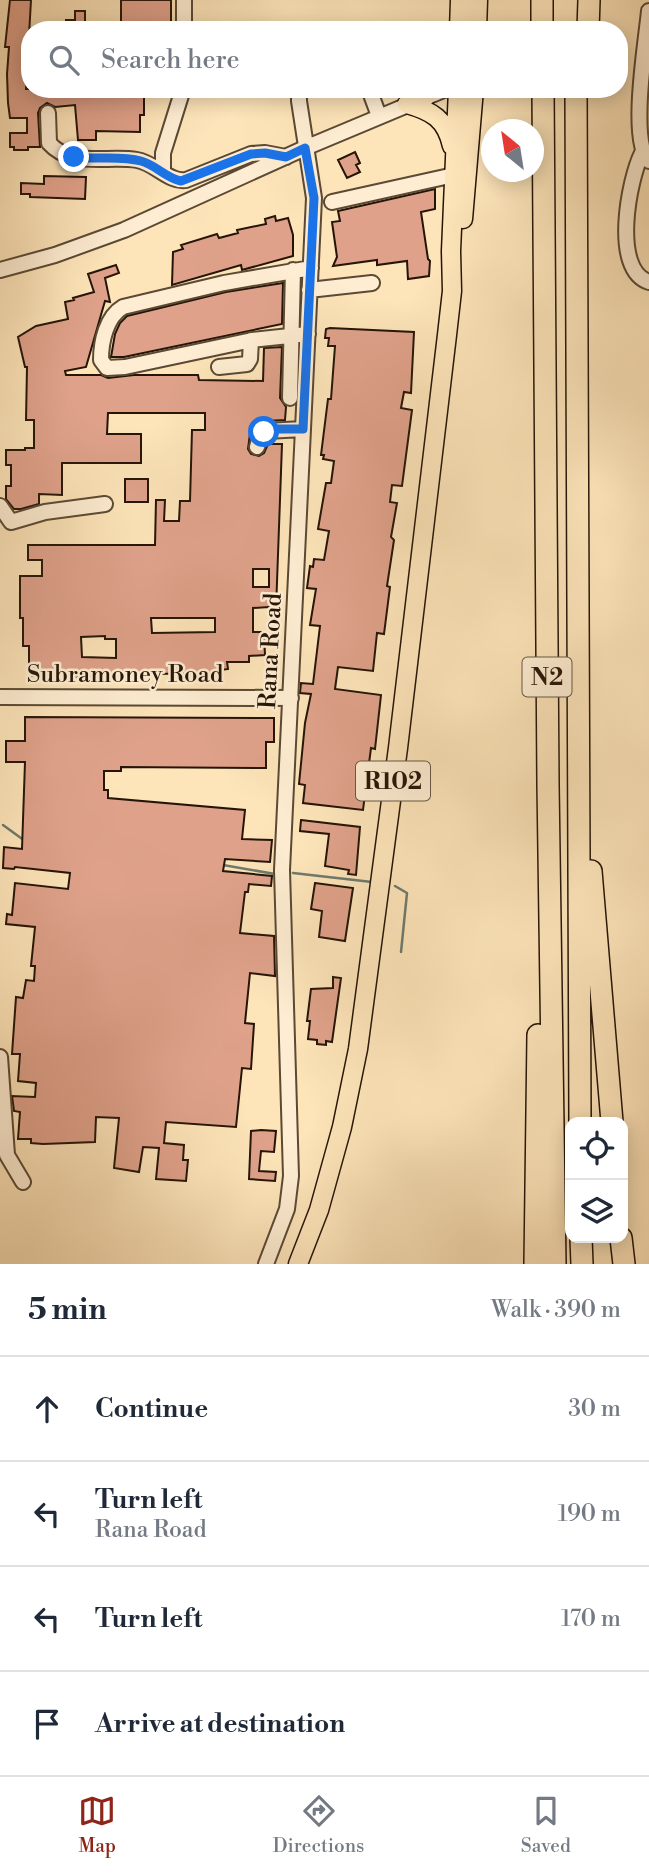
<!DOCTYPE html>
<meta charset="utf-8">
<style>
:root{--surface:#fff;--page:#f6f6f7;--text:#1f2937;--muted:#747a83;--line:#e0e1e3;--accent:#8f2418}
body{margin:0;font-family:"Libre Bodoni",serif;background:var(--page);color:var(--text)}
.controls{position:absolute;right:21px;bottom:21px;display:grid;overflow:hidden;border-radius:14px;box-shadow:0 4px 18px #0003}
.controls button{width:63px;height:63px;display:grid;place-items:center;padding:0;border:0;border-bottom:2px solid var(--line);background:var(--surface);color:var(--text);font:35px sans-serif}
.compass{position:absolute;left:481px;top:119px;width:63px;height:63px;border-radius:50%;background:var(--surface);box-shadow:0 4px 18px #0003;rotate:330deg}
.stop{position:absolute;width:21px;height:21px;margin:-16px;border:5px solid #1a73e8;border-radius:50%;background:#fff}
.stop.end{background:#1a73e8;border-color:#fff;box-shadow:0 2px 7px #0008}
.list{margin:0;padding:0;list-style:none}
h2{display:flex;justify-content:space-between;align-items:center;height:91px;margin:0;padding:0 28px;font-size:30px}
h2 small{font-size:23px;font-weight:400;color:var(--muted)}
.list li{display:grid;grid-template-columns:46px 1fr auto;gap:21px;align-items:center;box-sizing:border-box;height:105px;padding:0 28px;border-top:2px solid var(--line)}
.list b{display:block;font-size:26px;white-space:nowrap}
.list p{margin:0;font-size:23px;white-space:nowrap;color:var(--muted)}
.list em{font-size:23px;font-style:normal;color:var(--muted)}
.icon{flex:none;width:38px;height:38px;fill:none;stroke:currentColor;stroke-width:2;stroke-linecap:round;stroke-linejoin:round}
.map{position:relative;flex:none;width:649px;height:1264px;overflow:hidden}
.search{position:absolute;background:var(--surface);box-shadow:0 4px 18px #0003;left:21px;right:21px;top:21px;height:77px;display:flex;align-items:center;gap:18px;box-sizing:border-box;padding:0 24px;border-radius:28px;color:var(--muted);font-size:26px}
.sheet{height:511px;background:var(--surface)}
nav{display:flex;justify-content:space-around;align-items:center;box-sizing:border-box;height:98px;border-top:2px solid var(--line);background:var(--surface);font-size:19px;color:var(--muted)}
nav a{display:grid;justify-items:center;gap:4px}
nav .on{color:var(--accent)}
.map>svg:first-child{display:block}
.lines{fill:none;stroke-linecap:round;stroke-linejoin:round}
.stream{stroke:#6e7a6d;stroke-width:2.5}
.building{fill:#dfa18a;stroke:#251508;stroke-width:2;fill-rule:evenodd}
.minor-casing{stroke:#5b4934;stroke-width:18}
.major-casing{stroke:#251508;stroke-width:21}
.highway-casing{stroke:#251508;stroke-width:24}
.minor{stroke:#feedd2;stroke-width:14}
.major{stroke:#fde4b9;stroke-width:18}
.highway{stroke:#fde4b9;stroke-width:21}
.route{stroke:#1a73e8;stroke-width:9}
.labels{text-anchor:middle;stroke-width:5;stroke-linejoin:round;paint-order:stroke}
.shield{fill:#feedd2;stroke:#665645;stroke-width:2}
.shield-label{font-size:23px;font-weight:bold;fill:#251508}
.street-label{font-size:24px;fill:#251508;stroke:#feedd2}
</style>
<div class="map">
<svg width="649" height="1264" viewBox="0 0 649 1264">
<rect width="100%" height="100%" fill="#fde4b9"/>
<filter id="stains"><feTurbulence type="fractalNoise" baseFrequency=".00286" numOctaves="4"/><feColorMatrix values="0 0 0 0 .2 0 0 0 0 .09 0 0 0 0 .02 0 0 0 .5 -.17"/></filter>
<radialGradient id="worn" r=".72"><stop offset=".6" stop-color="#630" stop-opacity="0"/><stop offset="1" stop-color="#630" stop-opacity=".3"/></radialGradient>
<g class="lines">
<!-- stream -->
<path class="stream" d="M3,825L25,841
M223,865L275,874
M293,873L372,882
M395,886L407,893L401,952"/>
</g>
<!-- building -->
<path class="building" d="M10,0H31L26,89H144V115H140V132L96,131V140H78L75,105L55,107L47,103L40,108L38,113L40,147H28V150H14V147H10V133H27V118H10L8,103L7,74L9,47H5Z
M121,0H171V30H121Z
M75,11H85V30H67L66,20H75Z
M355,152L360,163L356,165L360,172L347,178L338,160Z
M44,176L86,177L85,199L30,197V194H21V183L44,184Z
M435,189V209L421,212L428,259L430,261L429,276L408,279L407,261L377,265V260L333,266L337,257L332,222L340,221L338,211Z
M275,216L276,221L288,218L293,235V256L242,270L241,265L172,285L173,252L183,249L181,245L217,234L219,238L238,233L237,230L266,224L265,219Z
M116,265L119,273L105,278L110,302L105,301L86,367L65,371L66,375H101L108,378L134,375H198L199,380L263,381L264,348L282,347L280,398L286,407L285,420L265,421L257,426H251L248,449L251,454L259,456L264,453L268,444H282L276,610H269V607L253,608V632H264L265,655L249,656V662H227L228,669L221,670L222,673L148,674V677L29,676V646H23V618H20V576H42V560H28V545H155L156,500H165L164,521H179L180,501H190L192,430H205V413H108L107,434H141V463H62V495L39,494V504L21,509H14L6,499V486H11V465H6V450H25V448H34V420H26L27,367H25L18,337L36,326L68,319L65,302L74,300L73,298L94,292L88,274ZM253,569H269V587H253ZM151,618H215V632L152,633ZM105,636V639H116V658L82,657L81,637Z
M283,283L282,324L124,357H111L115,334L120,323L127,316L226,292Z
M330,328L414,332L411,393L404,392L401,408L412,410L402,486L392,485L390,502L397,503L391,537L394,540L387,586L390,587L384,634L377,633L373,671L338,667L335,689L381,695L375,749L371,748L363,810L303,803L305,785L299,784L305,723L311,694L300,693L301,683L313,684L320,626L310,625L316,589L307,588L310,566L313,567L314,559L324,560L329,531L318,529L326,483H331L334,461L323,459L324,455H321L328,399H331L335,346H328L329,338H325L326,329Z
M125,479H148V502H125Z
M25,717L274,718V742H266V768L121,767V771H104V790H108V798L245,810L242,839L272,840L270,862L225,859L223,871L272,876L271,886L249,884L248,892H245L240,933L274,936L275,976L250,973L245,1023L254,1024L251,1069L242,1068L236,1127L166,1122L164,1143L184,1145L183,1160H188L186,1181L156,1179L159,1148L143,1147L139,1172L114,1168L119,1118L96,1117L95,1142L43,1144L31,1143V1139H18L20,1112L14,1111L12,1096L35,1097L36,1083L18,1081L20,1054H12L16,997L23,998L26,980L34,981L35,966H31L35,927L6,924L7,914L12,915L15,883L68,889L70,873L15,867L14,869L3,868L4,847L22,849L25,762H6V741H25Z
M301,820L360,827L356,875L348,874L349,870L325,866L329,834L300,831Z
M315,883L353,888L345,941L319,937L322,911L311,909Z
M333,977L341,978L332,1042L326,1041V1045L317,1044V1040L308,1039L310,1021H307L311,989L333,988Z
M261,1130L276,1131L274,1152L261,1151L259,1171L276,1172L275,1181L249,1179L251,1131Z"/>
<g class="lines">
<defs>
<path id="minor" d="M184,0V30
M649,11C646,42 629,141 649,161
M369,89L379,116
M48,113L49,143C71,168 108,155 137,160C155,163 170,183 186,180L251,154L265,153L286,157
M642,153C629,179 611,270 649,282
M163,171V153L183,89
M332,202L454,175
M0,270L55,255L124,230L305,148L446,89
M309,290L372,283
M308,334L252,340L125,367L107,368L101,360C101,342 106,317 123,307L224,283L311,268
M219,367L247,364L250,359L251,340
M290,398L293,270
M257,447L260,437L266,431L303,429
M0,506L11,522L45,512L105,504
M0,697L291,698
M0,1057L7,1155L23,1182
M266,1264L287,1209L291,1176L282,870L314,198L299,101V89"/>
<path id="major" d="M459,30L460,0
M477,30L478,0
M425,97L432,89
M407,104C432,111 446,119 452,146
M463,219L474,89
M298,1264L319,1210L342,1127L358,1049L398,748L447,335L452,291L451,251L458,89"/>
<path id="highway" d="M542,0V30
M588,30L589,0
M543,89L548,784L555,1264
M576,89L580,1122
M591,871L612,1122
M581,1238L582,1264
M621,1238L624,1264
M535,1264L538,1035"/>
</defs>
<!-- minor casing -->
<use href="#minor" class="minor-casing"/>
<!-- major casing -->
<use href="#major" class="major-casing"/>
<!-- highway casing -->
<use href="#highway" class="highway-casing"/>
<!-- minor -->
<use href="#minor" class="minor"/>
<!-- major -->
<use href="#major" class="major"/>
<!-- highway -->
<use href="#highway" class="highway"/>
</g>
<g class="lines">
<!-- route -->
<path class="route" d="M74,157C96,160 119,155 141,161C156,165 166,178 181,181L251,154L265,153L286,157L305,148L314,198L303,429H273L264,432"/>
</g>
<g class="labels">
<!-- shield labels -->
<g class="shield">
<rect x="522.5" y="657.5" width="49" height="39" rx="5"/>
<rect x="356" y="761.5" width="74" height="39" rx="5"/>
</g>
<g class="shield-label">
<text x="547" y="685">N2</text>
<text x="393" y="789">R102</text>
</g>
<!-- street labels -->
<g class="street-label">
<text transform="translate(270 651) rotate(-87)" y="8">Rana Road</text>
<text x="125" y="682">Subramoney Road</text>
</g>
</g>
<rect width="100%" height="100%" filter="url(#stains)"/>
<rect width="100%" height="100%" fill="url(#worn)"/>
</svg>
<div class="controls">
<button><svg class="icon" aria-label="locate" viewBox="0 0 24 24"><circle cx="12" cy="12" r="6"/><path d="M12 2v4M12 18v4M2 12h4M18 12h4"/></svg></button>
<button><svg class="icon" aria-label="layers" viewBox="0 0 24 24"><path d="M12 4l9 5-9 5-9-5zM3 14l9 5 9-5"/></svg></button>
</div>
<svg class="compass" viewBox="-18 -18 36 36"><path d="M0-13l5 13h-10z" fill="#e53935"/><path d="M0 13l5-13h-10z" fill="#747a83"/></svg>
<div class="stop" style="left:264px;top:432px"></div>
<div class="stop end" style="left:74px;top:157px"></div>
<div class="search"><svg class="icon" aria-label="search" viewBox="0 0 24 24"><circle cx="10" cy="10" r="6"/><path d="M15 15l6 6"/></svg>Search here</div>
</div>
<section class="sheet">
<h2>5 min<small>Walk · 390 m</small></h2>
<ul class="list">
<li><svg class="icon" aria-label="ahead" viewBox="0 0 24 24"><path d="M12 20V5M6 11l6-6 6 6"/></svg><div><b>Continue</b></div><em>30 m</em></li>
<li><svg class="icon" aria-label="left" viewBox="0 0 24 24"><path d="M17 20v-9H6M10 6l-5 5 5 5"/></svg><div><b>Turn left</b><p>Rana Road</p></div><em>190 m</em></li>
<li><svg class="icon" aria-label="left" viewBox="0 0 24 24"><path d="M17 20v-9H6M10 6l-5 5 5 5"/></svg><div><b>Turn left</b></div><em>170 m</em></li>
<li><svg class="icon" aria-label="arrive" viewBox="0 0 24 24"><path d="M6 21V4h12l-3 4 3 4H6"/></svg><div><b>Arrive at destination</b></div></li>
</ul>
</section>
<nav>
<a class="on"><svg class="icon" aria-label="map" viewBox="0 0 24 24"><path d="M3 6l6-2 6 2 6-2v14l-6 2-6-2-6 2zM9 4v14M15 6v14"/></svg>Map</a>
<a><svg class="icon" aria-label="directions" viewBox="0 0 24 24"><path d="M12 3l9 9-9 9-9-9zM9 14v-3h6M13 9l2 2-2 2"/></svg>Directions</a>
<a><svg class="icon" aria-label="saved" viewBox="0 0 24 24"><path d="M7 4h10v16l-5-4-5 4z"/></svg>Saved</a>
</nav>
